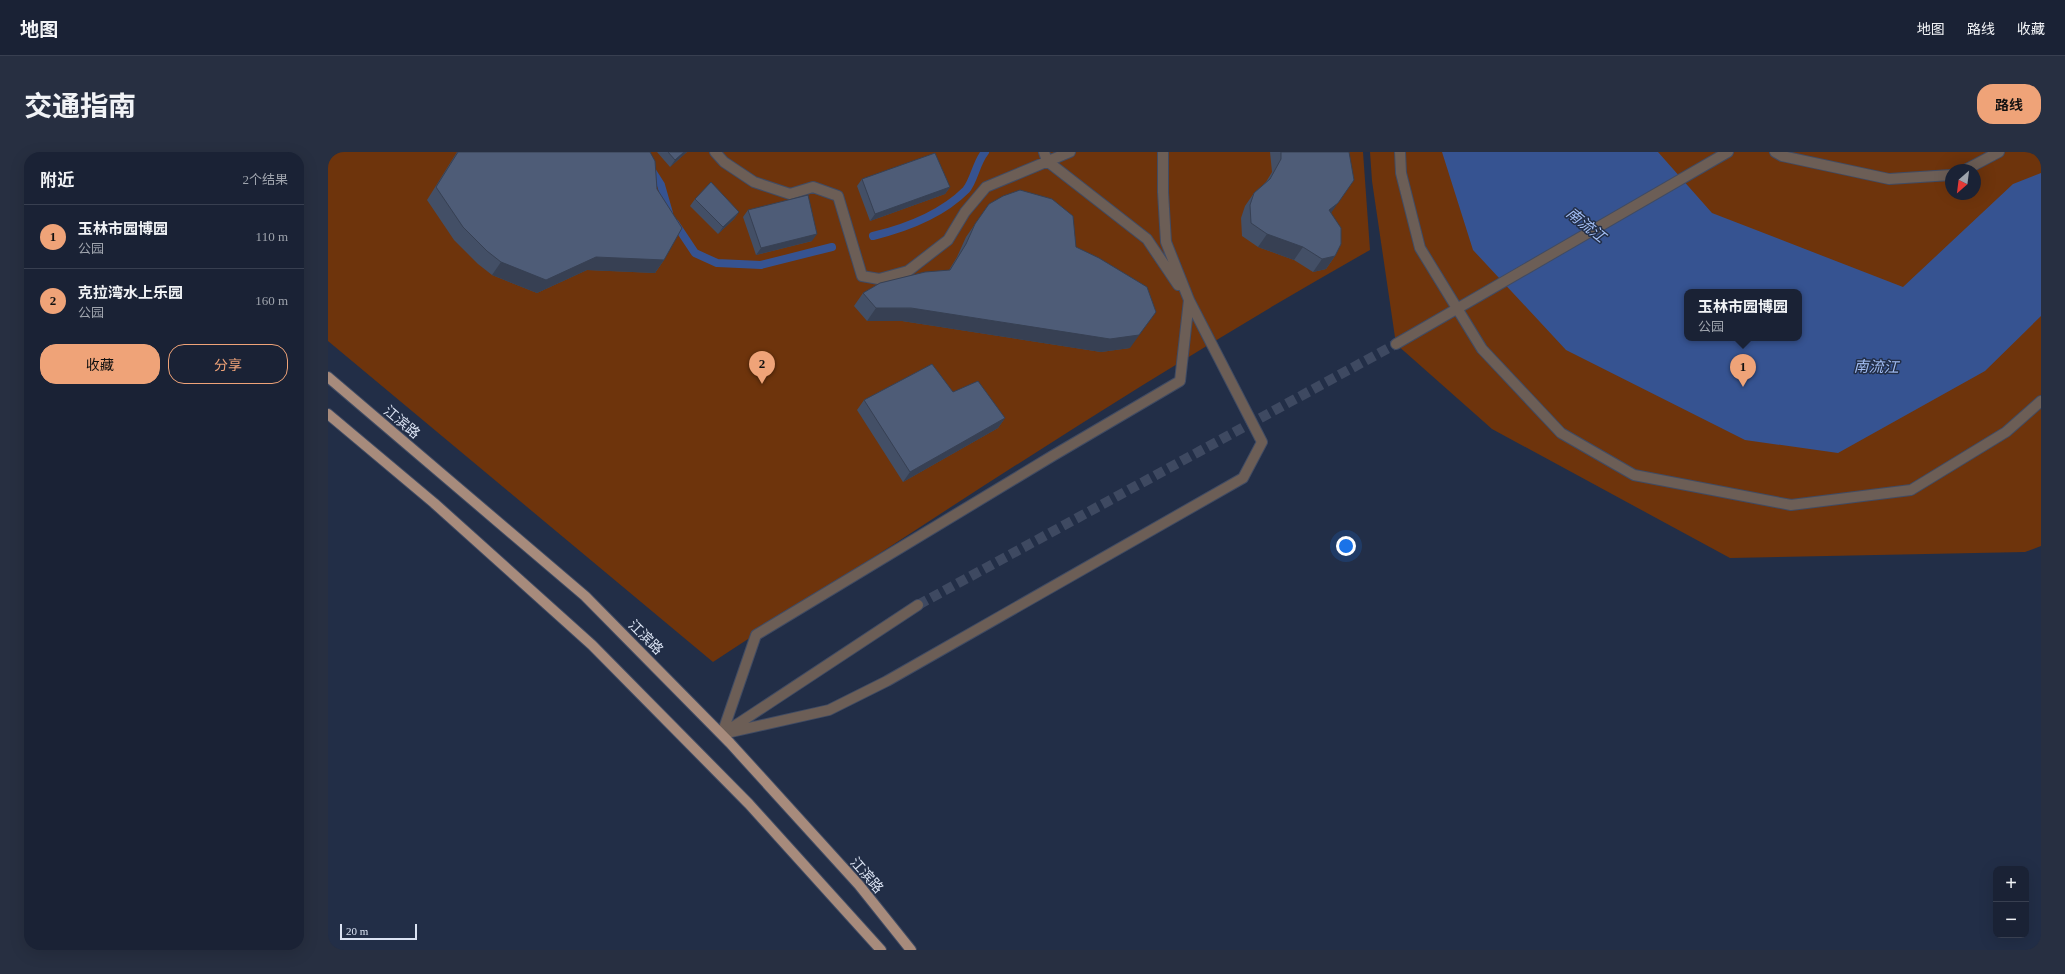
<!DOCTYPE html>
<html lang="zh">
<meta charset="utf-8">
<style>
:root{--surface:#1a2235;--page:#272f41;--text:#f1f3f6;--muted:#9fa4ad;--line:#383f50;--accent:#efa378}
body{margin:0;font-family:"Times New Roman","Noto Sans SC",serif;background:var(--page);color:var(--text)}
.controls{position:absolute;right:12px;bottom:12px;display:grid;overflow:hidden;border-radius:8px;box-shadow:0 4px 16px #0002}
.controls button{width:36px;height:36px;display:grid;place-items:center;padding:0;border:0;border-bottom:1px solid var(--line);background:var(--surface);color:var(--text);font:20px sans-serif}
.compass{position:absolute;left:1617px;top:12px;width:36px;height:36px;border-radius:50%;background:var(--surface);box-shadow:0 4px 16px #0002;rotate:208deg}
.scale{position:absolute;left:12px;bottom:10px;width:77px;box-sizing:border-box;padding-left:4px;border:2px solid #dbe3f3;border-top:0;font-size:11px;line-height:14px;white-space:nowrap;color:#dbe3f3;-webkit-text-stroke:3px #222e47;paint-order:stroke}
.you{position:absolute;left:1018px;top:394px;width:14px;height:14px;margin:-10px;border:3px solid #fff;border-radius:50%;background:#1a73e8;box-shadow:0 0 0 6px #1a73e833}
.badge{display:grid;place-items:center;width:26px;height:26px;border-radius:50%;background:var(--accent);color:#111;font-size:13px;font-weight:700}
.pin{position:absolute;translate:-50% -33px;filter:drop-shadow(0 1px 2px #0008)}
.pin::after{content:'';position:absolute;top:21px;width:14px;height:12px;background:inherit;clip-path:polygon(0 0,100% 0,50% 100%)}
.popup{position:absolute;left:1356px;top:137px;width:118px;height:52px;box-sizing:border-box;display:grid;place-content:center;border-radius:8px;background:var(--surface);filter:drop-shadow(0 1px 3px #0005);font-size:13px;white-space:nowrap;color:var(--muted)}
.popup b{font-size:15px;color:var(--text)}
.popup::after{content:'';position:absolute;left:50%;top:100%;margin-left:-8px;border:8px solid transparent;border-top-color:var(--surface)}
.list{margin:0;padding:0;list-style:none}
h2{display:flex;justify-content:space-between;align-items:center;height:52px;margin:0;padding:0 16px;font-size:17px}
h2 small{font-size:13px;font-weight:400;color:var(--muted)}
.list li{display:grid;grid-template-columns:26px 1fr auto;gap:12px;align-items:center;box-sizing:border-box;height:64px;padding:0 16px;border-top:1px solid var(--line)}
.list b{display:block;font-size:15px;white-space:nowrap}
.list p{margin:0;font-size:13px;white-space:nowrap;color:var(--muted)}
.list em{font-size:13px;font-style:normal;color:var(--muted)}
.actions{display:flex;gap:8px;padding:12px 16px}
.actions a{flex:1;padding:9px 0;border:1px solid var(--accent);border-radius:16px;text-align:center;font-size:14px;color:var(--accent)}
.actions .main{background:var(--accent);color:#111}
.map{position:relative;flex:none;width:1713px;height:798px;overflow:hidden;border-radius:16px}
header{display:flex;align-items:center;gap:24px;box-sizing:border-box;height:56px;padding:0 20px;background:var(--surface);border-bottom:1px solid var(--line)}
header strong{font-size:19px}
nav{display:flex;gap:22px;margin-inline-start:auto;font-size:14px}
.intro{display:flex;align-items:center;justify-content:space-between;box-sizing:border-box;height:96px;padding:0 24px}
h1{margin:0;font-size:28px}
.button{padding:10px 18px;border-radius:16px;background:var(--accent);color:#111;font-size:14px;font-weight:700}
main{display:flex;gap:24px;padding:0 24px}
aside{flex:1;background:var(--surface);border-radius:16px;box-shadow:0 4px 16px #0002}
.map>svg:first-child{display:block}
.green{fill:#6e340c;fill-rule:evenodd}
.water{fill:#365391;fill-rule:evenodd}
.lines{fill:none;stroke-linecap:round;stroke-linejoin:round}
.stream{stroke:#365391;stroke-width:8}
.minor-tunnel{stroke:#3e4961;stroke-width:10;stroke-dasharray:10 5;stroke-linecap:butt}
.minor-casing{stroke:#404b63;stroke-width:12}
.major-casing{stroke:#404b63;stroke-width:12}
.minor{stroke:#6c5e56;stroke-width:10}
.major{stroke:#a78b7c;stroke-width:10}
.wall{fill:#434f66}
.shaded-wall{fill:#374053}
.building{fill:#4e5c77;stroke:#374053}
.labels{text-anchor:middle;stroke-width:3;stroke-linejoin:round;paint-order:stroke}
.street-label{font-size:14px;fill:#dbe3f3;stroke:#222e47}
.water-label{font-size:15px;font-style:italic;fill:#a3bef4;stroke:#222e47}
</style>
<header>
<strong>地图</strong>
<nav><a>地图</a><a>路线</a><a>收藏</a></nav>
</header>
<div class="intro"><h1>交通指南</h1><a class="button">路线</a></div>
<main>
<aside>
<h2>附近<small>2个结果</small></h2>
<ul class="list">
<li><span class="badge">1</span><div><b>玉林市园博园</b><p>公园</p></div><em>110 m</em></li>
<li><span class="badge">2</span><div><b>克拉湾水上乐园</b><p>公园</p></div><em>160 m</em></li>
</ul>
<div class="actions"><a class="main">收藏</a><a>分享</a></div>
</aside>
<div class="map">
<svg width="1713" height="798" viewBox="0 0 1713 798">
<rect width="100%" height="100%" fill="#222e47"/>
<!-- green -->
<path class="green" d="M0,0H1035L1042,98C817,225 602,369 385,510L0,189Z
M1042,0H1713V394L1697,400L1402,406L1164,277L1068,192L1044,29ZM1623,18H1647V42H1623ZM1359,140H1471V186H1359Z"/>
<!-- water -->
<path class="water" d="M1114,0H1330L1384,61L1575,135L1685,32L1713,21V164L1657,219L1510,301L1417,288L1238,198L1145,98ZM1359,140H1471V186H1359Z"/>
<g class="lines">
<!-- stream -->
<path class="stream" d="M312,0L333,33L341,61
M347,71L367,101L389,111L433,113L504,95
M545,84C578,76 613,63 638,38C646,29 648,11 657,0"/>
<!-- minor-tunnel -->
<path class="minor-tunnel" d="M590,453L1068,192"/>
<defs>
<path id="minor" d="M387,0L396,10L426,30L462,42L485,35L510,44L534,124L551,127L580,119L620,88L637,60L658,35L742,0
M716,0L719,9L819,87L850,133
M1072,0L1073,21L1092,96L1154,197L1233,281L1306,323L1463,353L1583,338L1678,280L1713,249
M1447,0L1454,4L1561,27L1623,23
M1637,18L1671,0
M1068,192L1400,0
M399,579L590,453
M394,582L501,558L559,529L915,326L934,290L861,148L838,90L835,40V0
M394,582L428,483L726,303L852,229L861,148"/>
<path id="major" d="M0,225L257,444L402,591L531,733L583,798
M0,262L106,351L264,493L421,652L553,798"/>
</defs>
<!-- minor casing -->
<use href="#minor" class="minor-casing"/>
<!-- major casing -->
<use href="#major" class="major-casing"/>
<!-- minor -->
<use href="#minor" class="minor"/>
<!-- major -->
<use href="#major" class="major"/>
</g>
<!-- wall -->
<path class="wall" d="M129,0H322L329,37L336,108L327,121L259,118L209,141L164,123L150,112L126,88L99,48Z
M329,0H359L342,15Z
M942,0H1021L1003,61L1007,104L998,117L985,120L966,108L930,95L914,84L913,66L917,54L926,41L938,30L944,20Z
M534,27L622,35L617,42L542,69L529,34Z
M367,47L411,60L406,67L390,82L362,54Z
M661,52L748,95L802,196L773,200L574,169H539L526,154L535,141L621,118L629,105L638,85Z
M420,58L484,89L428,103L415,65Z
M625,240L677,266L670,276L575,330L529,258L536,248Z"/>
<!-- shaded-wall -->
<path class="shaded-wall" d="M356,0H359L342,15L347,8Z
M622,35L617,42L542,69L547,62Z
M1010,51L1001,64V58Z
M411,60L406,67L390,82L395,75Z
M489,82L484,89L428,103L433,96Z
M939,82L975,95L966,108L930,95Z
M1007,104L998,117L985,120L994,107Z
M268,105L336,108L327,121L259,118L209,141L164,123L173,110Z
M548,156L828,160L802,196L773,200L574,169H539Z
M677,266L670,276L575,330L582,320Z"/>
<!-- building -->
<path class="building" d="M130,0H322L327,9L329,37L354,76L336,108L268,105L218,128L173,110L159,99L135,75L108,35Z
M340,0H356L347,8Z
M953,0H1021L1026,28L1010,51L1001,58L1013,76V92L1007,104L994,107L975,95L939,82L923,71L922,53L926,41L942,27L953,7Z
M607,1L622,35L547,62L534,27Z
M383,30L411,60L395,75L367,47Z
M692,38L724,47L745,64L748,95L771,106L819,135L828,160L811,183L782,187L583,156H548L535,141L552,131L597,120L622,118L638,92L647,72L661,52L675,44Z
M480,43L489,82L433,96L420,58Z
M604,212L625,240L650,229L677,266L582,320L536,248Z"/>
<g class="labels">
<!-- street labels -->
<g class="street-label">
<text transform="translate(74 270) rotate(40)" y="5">江滨路</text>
<text transform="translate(318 485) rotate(45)" y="5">江滨路</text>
<text transform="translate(539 723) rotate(49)" y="5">江滨路</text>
</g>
<!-- water labels -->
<g class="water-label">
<text transform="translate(1258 73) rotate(39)" y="5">南流江</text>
<text transform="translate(1548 215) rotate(1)" y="5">南流江</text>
</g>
</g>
</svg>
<div class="controls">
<button>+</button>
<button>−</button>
</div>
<svg class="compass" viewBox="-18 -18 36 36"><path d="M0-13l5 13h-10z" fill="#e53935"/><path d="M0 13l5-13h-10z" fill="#9fa4ad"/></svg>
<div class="scale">20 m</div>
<div class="you"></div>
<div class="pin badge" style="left:1415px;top:235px">1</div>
<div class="popup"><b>玉林市园博园</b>公园</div>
<div class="pin badge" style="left:434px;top:232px">2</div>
</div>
</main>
